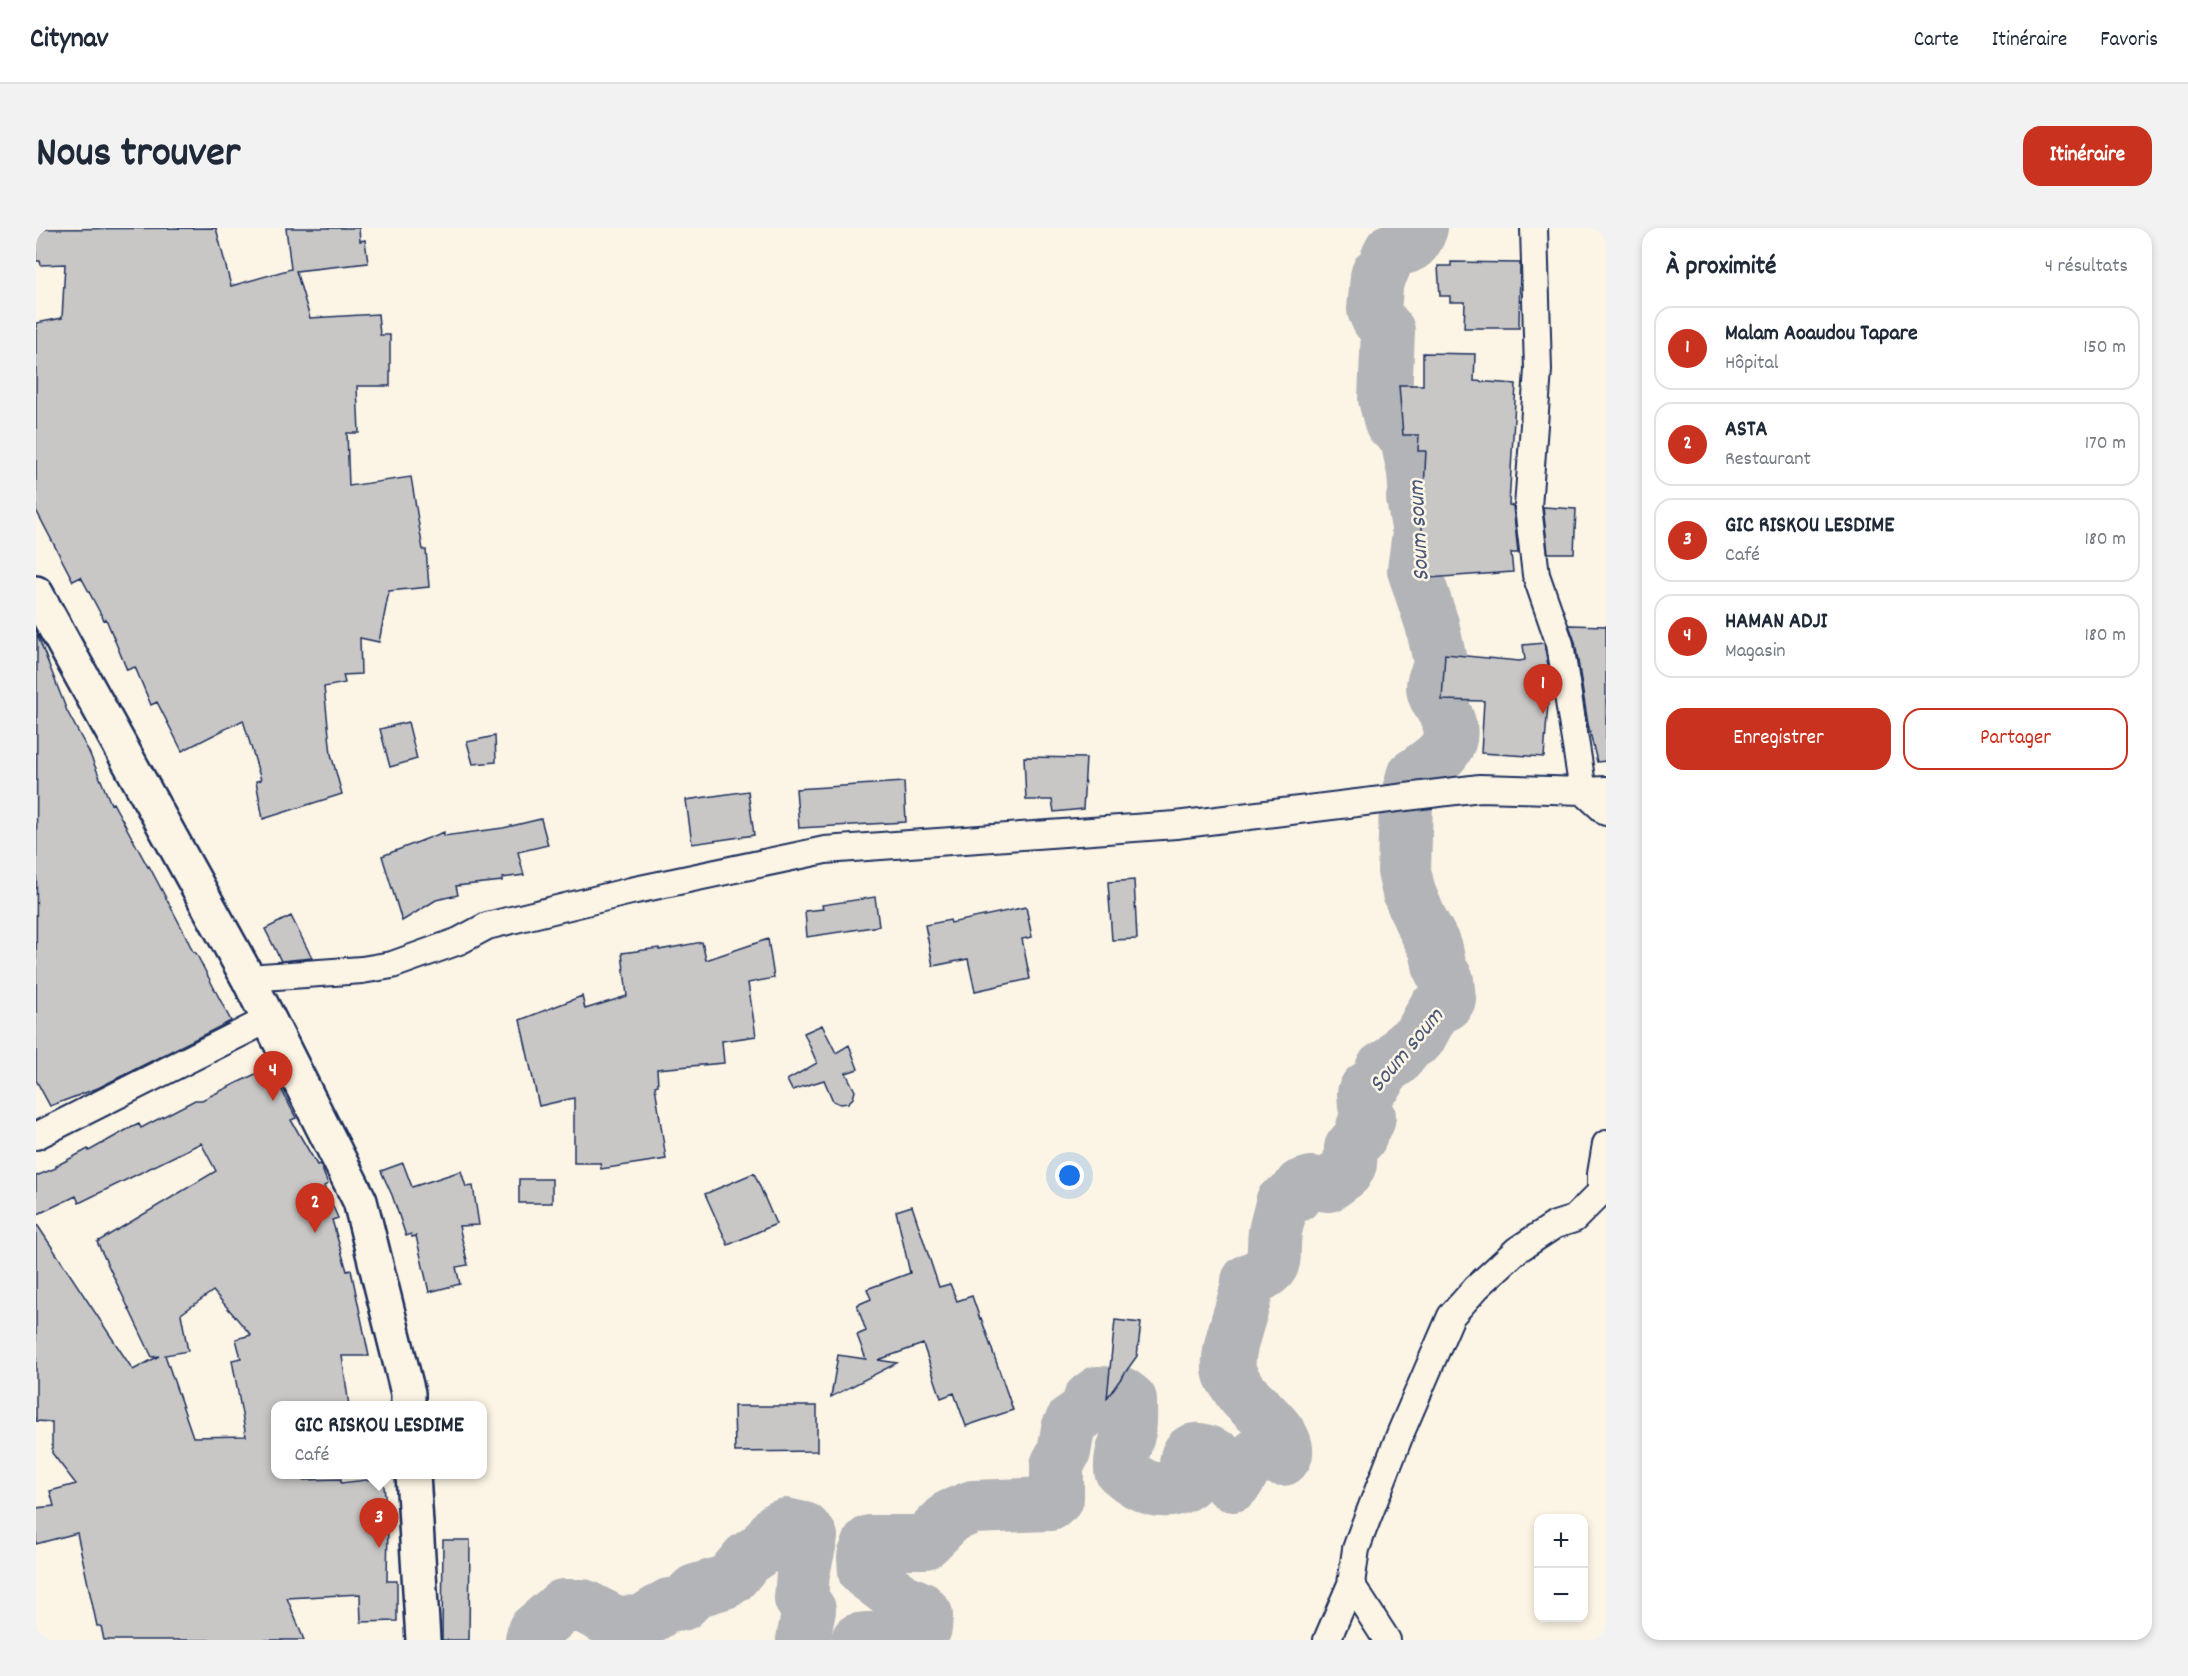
<!DOCTYPE html>
<html lang="fr">
<meta charset="utf-8">
<style>
:root{--surface:#fff;--page:#f2f2f3;--text:#1f2937;--muted:#747a83;--line:#e0e1e3;--accent:#c8321e}
body{margin:0;font-family:Dekko,sans-serif;background:var(--page);color:var(--text)}
.controls{position:absolute;right:18px;bottom:18px;display:grid;overflow:hidden;border-radius:12px;box-shadow:0 3px 9px #0003}
.controls button{width:54px;height:54px;display:grid;place-items:center;padding:0;border:0;border-bottom:2px solid var(--line);background:var(--surface);color:var(--text);font:30px sans-serif}
.you{position:absolute;left:1034px;top:948px;width:21px;height:21px;margin:-15px;border:4px solid #fff;border-radius:50%;background:#1a73e8;box-shadow:0 0 0 9px #1a73e833}
.badge{display:grid;place-items:center;width:39px;height:39px;border-radius:50%;background:var(--accent);color:#fff;font-size:20px;font-weight:700}
.pin{position:absolute;translate:-50% -50px;filter:drop-shadow(0 2px 3px #0008)}
.pin::after{content:'';position:absolute;top:32px;width:21px;height:18px;background:inherit;clip-path:polygon(0 0,100% 0,50% 100%)}
.popup{position:absolute;left:235px;top:1173px;width:216px;height:78px;box-sizing:border-box;display:grid;place-content:center;border-radius:12px;background:var(--surface);filter:drop-shadow(0 2px 4px #0005);font-size:20px;white-space:nowrap;color:var(--muted)}
.popup b{font-size:22px;color:var(--text)}
.popup::after{content:'';position:absolute;left:50%;top:100%;margin-left:-12px;border:12px solid transparent;border-top-color:var(--surface)}
.list{margin:0;padding:0;list-style:none}
h2{display:flex;justify-content:space-between;align-items:center;height:78px;margin:0;padding:0 24px;font-size:26px}
h2 small{font-size:20px;font-weight:400;color:var(--muted)}
.list li{display:grid;grid-template-columns:39px 1fr auto;gap:18px;align-items:center;box-sizing:border-box;height:84px;margin:0 12px 12px;padding:0 12px;border:2px solid var(--line);border-radius:18px}
.list b{display:block;font-size:22px;white-space:nowrap}
.list p{margin:0;font-size:20px;white-space:nowrap;color:var(--muted)}
.list em{font-size:20px;font-style:normal;color:var(--muted)}
.actions{display:flex;gap:12px;padding:18px 24px}
.actions a{flex:1;padding:14px 0;border:2px solid var(--accent);border-radius:18px;text-align:center;font-size:21px;color:var(--accent)}
.actions .main{background:var(--accent);color:#fff}
.map{position:relative;flex:none;width:1570px;height:1412px;overflow:hidden;border-radius:18px}
header{display:flex;align-items:center;gap:36px;box-sizing:border-box;height:84px;padding:0 30px;background:var(--surface);border-bottom:2px solid var(--line)}
header strong{font-size:28px}
nav{display:flex;gap:33px;margin-inline-start:auto;font-size:21px}
.intro{display:flex;align-items:center;justify-content:space-between;box-sizing:border-box;height:144px;padding:0 36px}
h1{margin:0;font-size:42px}
.button{padding:15px 27px;border-radius:18px;background:var(--accent);color:#fff;font-size:21px;font-weight:700}
main{display:flex;gap:36px;padding:0 36px}
aside{flex:1;background:var(--surface);border-radius:18px;box-shadow:0 3px 9px #0003}
.map>svg:first-child{display:block}
.lines{fill:none;stroke-linecap:round;stroke-linejoin:round}
.river{stroke:#b2b4b8;stroke-width:54}
.building{fill:#c8c7c6;stroke:#1b2f5e;stroke-width:1.5;fill-rule:evenodd}
.street-casing{stroke:#1b2f5e;stroke-width:30}
.primary-casing{stroke:#1b2f5e;stroke-width:38}
.street{stroke:#fcf5e5;stroke-width:26}
.primary{stroke:#fcf5e5;stroke-width:33}
.labels{text-anchor:middle;stroke-width:5;stroke-linejoin:round;paint-order:stroke}
.water-label{font-size:24px;font-style:italic;fill:#485779;stroke:#fcf5e5}
</style>
<header>
<strong>Citynav</strong>
<nav><a>Carte</a><a>Itinéraire</a><a>Favoris</a></nav>
</header>
<div class="intro"><h1>Nous trouver</h1><a class="button">Itinéraire</a></div>
<main>
<div class="map">
<svg width="1570" height="1412" viewBox="0 0 1570 1412">
<rect width="100%" height="100%" fill="#fcf5e5"/>
<filter id="ink" filterUnits="userSpaceOnUse"><feTurbulence type="fractalNoise" baseFrequency=".0167" numOctaves="2"/><feDisplacementMap in="SourceGraphic" scale="12" xChannelSelector="R" yChannelSelector="G"/><feConvolveMatrix kernelMatrix="1 2 1 2 8 2 1 2 1" color-interpolation-filters="sRGB"/></filter>
<g filter="url(#ink)">
<g class="lines">
<!-- river -->
<path class="river" d="M496,1412L498,1403L527,1378H547L580,1395L606,1394L633,1377L646,1376L659,1363L689,1354L696,1349L711,1331L727,1320L742,1300L750,1297L768,1301L775,1309L767,1345L765,1371L773,1382L767,1412
M822,1412L847,1409L858,1412
M875,1412L889,1400L890,1387L884,1380L866,1372L829,1344L828,1329L834,1314H889L915,1288L937,1279L1014,1276L1021,1270V1237L1028,1224L1032,1201L1036,1193L1054,1180V1171L1062,1165L1086,1166L1094,1172C1094,1183 1095,1192 1093,1203C1090,1219 1084,1224 1085,1242C1104,1259 1129,1271 1152,1254C1152,1249 1150,1245 1150,1240C1149,1213 1168,1222 1184,1230C1189,1240 1185,1251 1197,1257C1204,1251 1204,1248 1208,1240C1212,1234 1217,1230 1223,1225C1233,1225 1238,1231 1247,1231C1262,1214 1219,1180 1208,1168C1203,1163 1199,1155 1195,1148C1185,1128 1210,1078 1212,1053C1246,1037 1235,1037 1239,1004C1241,994 1244,985 1246,975L1259,968L1265,958L1275,955L1292,957L1310,944L1314,936L1315,920L1324,909L1328,896L1332,893L1333,888L1329,878L1328,865L1330,861L1342,853L1346,841L1359,833L1372,817L1383,810L1398,782L1410,776L1413,771L1411,752L1404,741L1400,721L1384,691L1373,665L1368,643L1370,574L1377,548C1398,533 1424,519 1411,490C1408,482 1401,474 1398,465C1394,452 1404,445 1404,433L1396,396L1378,342L1383,305L1377,270L1380,272L1378,244L1372,216L1370,209L1355,195L1349,171L1352,103L1342,91L1338,82L1341,49L1342,45L1346,43L1355,22C1373,20 1379,18 1385,0"/>
</g>
<!-- building -->
<path class="building" d="M180,0L195,58L255,41L250,0H323L324,13L329,12L332,35L260,43L274,90L342,86L344,107H354V158H321L323,205H311L313,258L375,249L387,322H390L393,359L353,363L343,414L324,410L325,446L307,447L309,455L288,459L295,526L306,566L227,591L220,553L225,552L207,492L146,523L121,474L115,477L99,439L91,442L70,391L68,392L45,349L37,353L0,282V95L26,90L29,36L5,37L4,33H0V1Z
M1415,34L1484,35L1483,100H1428L1429,74H1414V68H1404L1402,38H1415Z
M1387,125L1439,126L1438,153L1480,156L1473,277L1477,278L1482,325H1475L1477,344L1392,350L1388,319H1385L1390,223H1382L1383,207H1367L1363,157H1387Z
M1507,279L1540,281L1538,325H1512Z
M1533,397L1570,398V533L1561,534L1552,496L1539,414Z
M1,406L31,483L53,524L75,576L77,575L112,639L113,638L149,706L157,724L160,725L195,793L62,860L14,878L0,852Z
M1508,415L1514,448L1508,529L1445,525L1448,473L1406,472L1409,426L1483,433L1489,432L1487,417Z
M372,494L381,531L354,539L344,501Z
M459,508L460,534L437,536L431,514Z
M988,529L1050,530L1047,581L1018,584L1016,572H990Z
M868,554L870,594L763,600L760,561Z
M712,563L718,607L656,616L650,572Z
M505,591L512,617L482,624L488,647L466,650V653L420,658L422,667L400,672L366,693L346,628L408,604V608L467,600Z
M1098,652L1101,711L1076,712L1072,654Z
M839,669L843,698L771,709L769,683L787,681L786,677Z
M990,679L996,709L986,711L994,751L939,763L932,731L897,738L889,697L914,692L915,695Z
M255,688L276,730L245,733L229,701Z
M732,711L738,750L712,755L720,808L686,813L688,835L621,841L622,857L619,858L630,931L565,941L564,935H538V870L503,878L484,792L546,768L549,781L591,768L586,725L623,720V722L666,714L670,732Z
M786,797L800,825L813,817L822,841L810,845L819,863L817,870L812,875L804,876L797,873L788,852L756,862L751,852L781,835L768,805Z
M234,839L260,890L255,892L281,937L284,936L292,956L288,958L302,990L296,992L311,1043L315,1042L333,1128H306L313,1178H240V1246H265L266,1252L305,1251V1255L347,1250L352,1294L351,1353H361V1393L325,1394L324,1366L251,1370L268,1412H68L65,1398H61L41,1305L0,1316V1280L18,1278L14,1263L40,1256L16,1225V1194L0,1193V995L97,1142L123,1128L116,1129L61,1014L180,943L165,915L43,975L40,968L0,987V948L20,940V938L52,921L53,923L92,901L103,896L105,900L159,872H166ZM177,1063L215,1107L200,1111L205,1130L196,1132L210,1208L157,1209L129,1127L152,1123L145,1086Z
M367,935L376,959L425,943L430,959L437,958L443,997L423,998L432,1037L420,1039L424,1056L393,1064L380,1008L376,1009L375,1006L370,1008L356,967L345,943Z
M718,945L740,996L692,1017L669,966Z
M483,951H516V975H483Z
M876,978L903,1059L914,1056L921,1073L936,1068L944,1091L945,1090L977,1182L930,1198L918,1165L905,1170L887,1116L842,1132L861,1135L795,1169L802,1127L830,1131L821,1107L830,1103L821,1077L835,1071L831,1061L874,1045L860,983Z
M1079,1092L1105,1095L1101,1128L1071,1170Z
M698,1178H781V1223L699,1224Z
M407,1312H434L433,1412H406Z"/>
<g class="lines">
<defs>
<path id="street" d="M1498,0L1502,142L1492,279L1500,347L1524,416L1547,563L1570,584
M212,750L326,742L356,737L423,713L451,698L595,663L789,622L1140,597L1444,560L1547,563L1570,562
M0,908L233,791
M1315,1356L1351,1412
M1291,1412L1315,1356L1320,1321L1326,1304L1365,1204L1415,1088L1441,1059L1481,1022L1519,997L1538,991L1565,964V946L1570,916"/>
<path id="primary" d="M0,365L212,750L324,973L372,1165V1178
M377,1246L387,1412"/>
</defs>
<!-- street casing -->
<use href="#street" class="street-casing"/>
<!-- primary casing -->
<use href="#primary" class="primary-casing"/>
<!-- street -->
<use href="#street" class="street"/>
<!-- primary -->
<use href="#primary" class="primary"/>
</g>
</g>
<g class="labels">
<!-- water labels -->
<g class="water-label">
<text transform="translate(1381 303) rotate(-93)" y="8">Soum soum</text>
<text transform="translate(1369 821) rotate(-50)" y="8">Soum soum</text>
</g>
</g>
</svg>
<div class="controls">
<button>+</button>
<button>−</button>
</div>
<div class="you"></div>
<div class="pin badge" style="left:1507px;top:486px">1</div>
<div class="pin badge" style="left:279px;top:1005px">2</div>
<div class="pin badge" style="left:343px;top:1320px">3</div>
<div class="popup"><b>GIC RISKOU LESDIME</b>Café</div>
<div class="pin badge" style="left:237px;top:873px">4</div>
</div>
<aside>
<h2>À proximité<small>4 résultats</small></h2>
<ul class="list">
<li><span class="badge">1</span><div><b>Malam Aoaudou Tapare</b><p>Hôpital</p></div><em>150 m</em></li>
<li><span class="badge">2</span><div><b>ASTA</b><p>Restaurant</p></div><em>170 m</em></li>
<li><span class="badge">3</span><div><b>GIC RISKOU LESDIME</b><p>Café</p></div><em>180 m</em></li>
<li><span class="badge">4</span><div><b>HAMAN ADJI</b><p>Magasin</p></div><em>180 m</em></li>
</ul>
<div class="actions"><a class="main">Enregistrer</a><a>Partager</a></div>
</aside>
</main>
